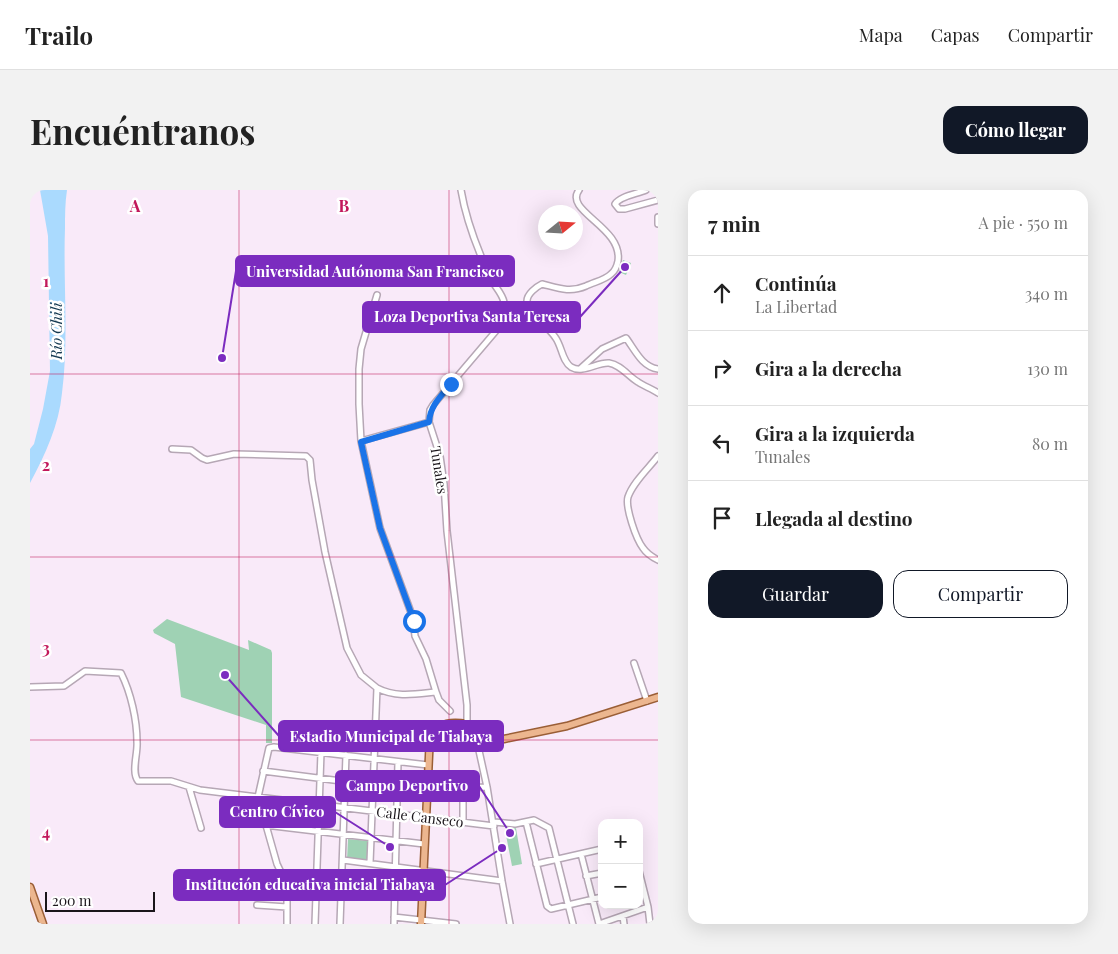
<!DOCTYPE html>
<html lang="es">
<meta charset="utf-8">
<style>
:root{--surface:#fff;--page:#f2f2f2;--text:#222;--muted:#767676;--line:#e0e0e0;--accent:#111827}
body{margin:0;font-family:"Playfair Display",serif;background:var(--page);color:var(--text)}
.controls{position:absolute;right:15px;bottom:15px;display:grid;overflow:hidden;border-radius:10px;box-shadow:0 5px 20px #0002}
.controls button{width:45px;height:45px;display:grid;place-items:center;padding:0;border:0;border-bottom:1px solid var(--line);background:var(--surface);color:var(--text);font:25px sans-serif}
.compass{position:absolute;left:508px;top:15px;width:45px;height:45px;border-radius:50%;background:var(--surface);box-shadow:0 5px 20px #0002;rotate:72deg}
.scale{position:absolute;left:15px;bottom:12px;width:110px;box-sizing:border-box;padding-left:5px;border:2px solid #1a151a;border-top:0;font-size:14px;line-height:18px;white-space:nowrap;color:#1a151a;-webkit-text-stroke:4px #fff;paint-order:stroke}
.stop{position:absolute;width:15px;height:15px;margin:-11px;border:4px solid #1a73e8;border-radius:50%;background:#fff}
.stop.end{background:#1a73e8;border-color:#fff;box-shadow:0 1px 5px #0008}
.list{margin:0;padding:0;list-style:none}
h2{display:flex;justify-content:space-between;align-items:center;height:65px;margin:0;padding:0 20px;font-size:21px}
h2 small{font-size:16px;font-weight:400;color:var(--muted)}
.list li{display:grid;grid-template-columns:32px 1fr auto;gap:15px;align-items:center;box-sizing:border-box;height:75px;padding:0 20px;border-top:1px solid var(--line)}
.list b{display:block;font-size:19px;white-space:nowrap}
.list p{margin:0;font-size:16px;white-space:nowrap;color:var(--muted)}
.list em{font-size:16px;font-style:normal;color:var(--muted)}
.actions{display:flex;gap:10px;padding:15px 20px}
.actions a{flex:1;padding:11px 0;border:1px solid var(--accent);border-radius:15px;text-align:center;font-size:18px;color:var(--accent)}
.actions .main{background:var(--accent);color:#fff}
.icon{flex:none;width:28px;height:28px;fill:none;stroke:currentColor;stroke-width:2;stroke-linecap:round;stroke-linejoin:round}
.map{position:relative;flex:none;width:628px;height:734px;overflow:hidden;border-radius:15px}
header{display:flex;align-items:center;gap:30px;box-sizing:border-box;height:70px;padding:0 25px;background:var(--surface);border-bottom:1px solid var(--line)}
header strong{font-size:24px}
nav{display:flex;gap:28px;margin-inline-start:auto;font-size:18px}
.intro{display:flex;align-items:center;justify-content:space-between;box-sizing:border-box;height:120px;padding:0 30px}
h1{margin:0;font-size:35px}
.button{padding:12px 22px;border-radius:15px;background:var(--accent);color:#fff;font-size:18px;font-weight:700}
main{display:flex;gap:30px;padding:0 30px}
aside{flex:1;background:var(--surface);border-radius:15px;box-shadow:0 5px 20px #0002}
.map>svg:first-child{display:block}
.green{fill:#9fd2b4}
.water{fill:#aadafe}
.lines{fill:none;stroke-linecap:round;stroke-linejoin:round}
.minor-casing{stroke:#b6a7b5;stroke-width:8}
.major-casing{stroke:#9a5e36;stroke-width:9}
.minor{stroke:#fff;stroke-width:5}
.major{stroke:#ecb68f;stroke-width:6}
.route{stroke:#1a73e8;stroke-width:6}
.grid{fill:none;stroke:#c2185b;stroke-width:1;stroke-opacity:0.55}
.labels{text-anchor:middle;stroke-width:5;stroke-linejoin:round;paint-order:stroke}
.street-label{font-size:14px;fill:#1a151a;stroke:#fff}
.water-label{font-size:15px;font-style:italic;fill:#143951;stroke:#fff}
.grid-label{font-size:16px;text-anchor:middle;font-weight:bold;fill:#c2185b;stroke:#fff;stroke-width:5;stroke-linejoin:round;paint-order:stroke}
.leader{fill:none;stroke:#7b2cbf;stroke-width:2}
.callout-dot{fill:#7b2cbf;stroke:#fff;stroke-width:2}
.callout{fill:#7b2cbf;stroke:#7b2cbf;stroke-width:2}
.callout-label{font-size:15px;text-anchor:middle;font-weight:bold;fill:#fff}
</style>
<header>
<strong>Trailo</strong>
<nav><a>Mapa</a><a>Capas</a><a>Compartir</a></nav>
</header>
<div class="intro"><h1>Encuéntranos</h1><a class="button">Cómo llegar</a></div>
<main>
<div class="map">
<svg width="628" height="734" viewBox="0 0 628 734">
<rect width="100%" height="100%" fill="#f9eaf9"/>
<!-- green -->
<path class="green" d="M593,70L601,73L596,85L589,82Z
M137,429L219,460L218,450L241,460L242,463V553H236V535L151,507L145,454L124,443L123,440Z
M486,638L492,674L482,676L475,640Z
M318,649L339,651L338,673L317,670Z"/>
<!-- water -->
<path class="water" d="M10,0H37C35,13 35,26 35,38C33,93 39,149 32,203C29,235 15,265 0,293V259L4,254L13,219L20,181L18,46Z"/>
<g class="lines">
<defs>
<path id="minor" d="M431,0C436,30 448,61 461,89C465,97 472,103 474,112C476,121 475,128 471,135L403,215L400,220L399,232L410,266L414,294L417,341L437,515V534
M549,0C533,21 593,37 588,71C587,76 585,81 581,84C575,90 564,92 556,96C540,103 528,98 512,94C506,97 497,104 497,111C499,125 518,136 525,147C532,156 532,171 541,177C553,184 567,172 579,173C591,175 598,186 608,192C614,196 622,199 628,203
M616,0C607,4 590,6 585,14L589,19H595L628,10
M628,27V34
M347,105L331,159L329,179V214L331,251L350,338L383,428L385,446L396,469L406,502C386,504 366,508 347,498
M551,178L572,159L596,148C605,160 612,177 628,179
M331,251L399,232
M142,259L161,260L172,268L177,270L204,264L276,266L280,270L282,290L295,362L317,458L331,485L347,498L340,673
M628,266C619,278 603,292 598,307C595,317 606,349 613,358C617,364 622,367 628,370
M604,473L617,511
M0,497L34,496L55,481L91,483C101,503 107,530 107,552C108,563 101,582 108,591H141L170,600L464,636
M406,502L409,510L420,521
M446,547L457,597L472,691L480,734
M233,581L397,602
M159,597L171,638
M433,632V598L457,597
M464,632L485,634L504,630L519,638L543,734
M496,632L517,716L521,719L572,707
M235,635L394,654
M551,664L569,734
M313,670L472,691
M506,674L572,659
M609,681L618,717L620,734
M556,686L572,683
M254,689L312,695
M227,715L257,717
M593,726L594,734
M364,727L426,734
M257,734V695L247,674L228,607L239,558L244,557L398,575
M285,734L291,562
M310,734L316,565
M364,734L368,572
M569,734L618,717"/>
<path id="major" d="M438,542L446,547L455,550L474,549L537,536L628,507
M399,552L438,542
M0,697L13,734
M391,734L400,545C409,532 423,532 437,534L438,542"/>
</defs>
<!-- minor casing -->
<use href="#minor" class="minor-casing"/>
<!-- major casing -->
<use href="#major" class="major-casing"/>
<!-- minor -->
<use href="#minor" class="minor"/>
<!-- major -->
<use href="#major" class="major"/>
</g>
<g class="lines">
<!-- route -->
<path class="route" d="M384,431L350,338L331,252L399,232C400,216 411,206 421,194"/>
</g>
<!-- grid -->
<path class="grid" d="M209,0V734M419,0V734M0,184H628M0,367H628M0,550H628"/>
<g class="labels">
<!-- street labels -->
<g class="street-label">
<text transform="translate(409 280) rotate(81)" y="5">Tunales</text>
<text transform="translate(390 627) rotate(7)" y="5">Calle Canseco</text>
</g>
<!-- water labels -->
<g class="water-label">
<text transform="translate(27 141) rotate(-90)" y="5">Río Chili</text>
</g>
</g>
<g class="grid-label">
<text x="105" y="22">A</text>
<text x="314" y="22">B</text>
<text x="16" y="97">1</text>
<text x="16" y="281">2</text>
<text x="16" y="464">3</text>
<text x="16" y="648">4</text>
</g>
<!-- callouts -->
<path class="leader" d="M192 168L206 81M595 77L550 127M195 485L249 546M480 643L449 596M360 657L305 622M472 658L415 695"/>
<g class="callout-dot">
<circle cx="192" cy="168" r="5"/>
<circle cx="595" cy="77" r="5"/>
<circle cx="195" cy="485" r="5"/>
<circle cx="480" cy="643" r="5"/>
<circle cx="360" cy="657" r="5"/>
<circle cx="472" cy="658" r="5"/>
</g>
<g class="callout">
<rect x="206" y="66" width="278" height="30" rx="5"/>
<rect x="333" y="112" width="217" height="30" rx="5"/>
<rect x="249" y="531" width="224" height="30" rx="5"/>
<rect x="306" y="581" width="143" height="30" rx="5"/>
<rect x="190" y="607" width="115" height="30" rx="5"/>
<rect x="144" y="680" width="271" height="30" rx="5"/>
</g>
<g class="callout-label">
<text x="345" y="87">Universidad Autónoma San Francisco</text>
<text x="442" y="132">Loza Deportiva Santa Teresa</text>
<text x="361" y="552">Estadio Municipal de Tiabaya</text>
<text x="377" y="601">Campo Deportivo</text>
<text x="247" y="627">Centro Cívico</text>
<text x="280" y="700">Institución educativa inicial Tiabaya</text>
</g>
</svg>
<div class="controls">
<button>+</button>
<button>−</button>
</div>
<svg class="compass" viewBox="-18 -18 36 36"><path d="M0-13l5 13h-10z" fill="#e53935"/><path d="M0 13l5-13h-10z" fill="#767676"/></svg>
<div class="scale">200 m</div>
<div class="stop" style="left:384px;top:431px"></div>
<div class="stop end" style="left:421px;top:194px"></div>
</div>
<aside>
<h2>7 min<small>A pie · 550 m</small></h2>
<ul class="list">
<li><svg class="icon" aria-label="ahead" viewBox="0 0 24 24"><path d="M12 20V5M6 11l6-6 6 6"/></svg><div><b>Continúa</b><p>La Libertad</p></div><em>340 m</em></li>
<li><svg class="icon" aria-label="right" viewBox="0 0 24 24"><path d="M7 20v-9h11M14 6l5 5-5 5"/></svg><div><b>Gira a la derecha</b></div><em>130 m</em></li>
<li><svg class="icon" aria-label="left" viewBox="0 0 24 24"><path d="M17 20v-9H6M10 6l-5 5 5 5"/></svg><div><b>Gira a la izquierda</b><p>Tunales</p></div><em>80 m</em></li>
<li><svg class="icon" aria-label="arrive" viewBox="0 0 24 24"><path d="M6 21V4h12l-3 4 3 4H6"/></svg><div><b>Llegada al destino</b></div></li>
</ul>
<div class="actions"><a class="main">Guardar</a><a>Compartir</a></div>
</aside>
</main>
